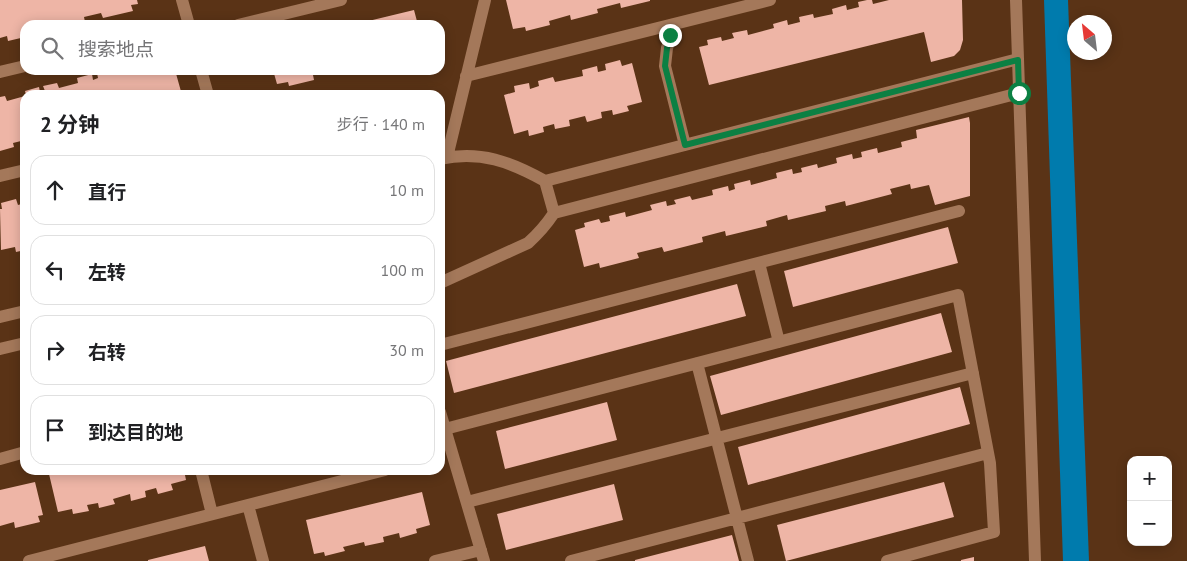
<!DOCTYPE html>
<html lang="zh">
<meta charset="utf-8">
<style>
:root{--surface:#fff;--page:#f6f6f6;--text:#202124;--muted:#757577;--line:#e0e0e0}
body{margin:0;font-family:"PT Sans","Noto Sans SC",sans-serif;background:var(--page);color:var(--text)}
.controls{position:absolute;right:15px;bottom:15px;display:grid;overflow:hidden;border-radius:10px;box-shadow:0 2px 12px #0003}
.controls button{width:45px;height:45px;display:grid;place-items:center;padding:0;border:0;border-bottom:1px solid var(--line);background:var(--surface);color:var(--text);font:25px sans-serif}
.compass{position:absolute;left:1067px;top:15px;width:45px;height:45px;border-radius:50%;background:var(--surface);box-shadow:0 2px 12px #0003;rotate:332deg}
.stop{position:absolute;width:15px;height:15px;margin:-11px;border:4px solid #0b8043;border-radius:50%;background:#fff}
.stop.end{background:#0b8043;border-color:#fff;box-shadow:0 1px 5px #0008}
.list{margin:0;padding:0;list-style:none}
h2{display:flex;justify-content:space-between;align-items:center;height:65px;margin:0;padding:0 20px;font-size:21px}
h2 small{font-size:16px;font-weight:400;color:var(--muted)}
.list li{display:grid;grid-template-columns:32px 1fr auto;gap:15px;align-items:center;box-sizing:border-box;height:70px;margin:0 10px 10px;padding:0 10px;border:1px solid var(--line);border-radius:15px}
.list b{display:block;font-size:19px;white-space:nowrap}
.list em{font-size:16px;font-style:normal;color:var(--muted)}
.icon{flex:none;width:28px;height:28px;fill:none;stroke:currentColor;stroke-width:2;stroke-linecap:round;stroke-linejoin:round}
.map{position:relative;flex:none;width:1187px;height:561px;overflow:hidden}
.search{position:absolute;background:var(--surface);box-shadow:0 2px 12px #0003;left:20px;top:20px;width:425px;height:55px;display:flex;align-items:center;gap:12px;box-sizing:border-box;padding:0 18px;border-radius:15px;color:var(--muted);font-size:19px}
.panel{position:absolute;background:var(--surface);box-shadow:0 2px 12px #0003;left:20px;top:90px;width:425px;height:385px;border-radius:15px}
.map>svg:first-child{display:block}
.water{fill:#007bad}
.building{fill:#eeb5a6}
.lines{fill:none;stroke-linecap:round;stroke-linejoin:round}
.minor{stroke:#a4785a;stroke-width:12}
.route{stroke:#0b8043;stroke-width:6}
</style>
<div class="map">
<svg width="1187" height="561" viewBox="0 0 1187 561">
<rect width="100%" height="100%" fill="#5a3316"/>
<!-- water -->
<path class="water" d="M1044,0H1068L1089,561H1063Z"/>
<!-- building -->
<path class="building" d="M0,0H137L138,4L131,5L133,11L103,18L101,13L84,17L85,22L75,25H25V37L8,41L7,36L0,38Z
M506,0H650V1L621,8L620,3L597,9L598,13L571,20L570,15L549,21L550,25L526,31L525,27L513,29Z
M867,0H872L873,4L889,0H962L963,40L960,50L954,56L931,62L924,32L709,85L699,47L708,45L707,40L721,37L722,41L734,38L732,33L747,30L748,35L774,28L773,24L787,20L788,25L800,22L799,17L813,14L814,18L833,14L832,9L846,5L847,10L859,7L858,2Z
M414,10L418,25H356V24Z
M620,60L622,66L632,63L642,102L627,106L629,111L613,115L612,110L601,112L602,118L587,122L585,116L569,120L570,126L555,129L554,124L543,127L544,132L529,136L528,130L514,134L504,95L515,92L514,86L529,83L530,89L539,86L538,81L553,77L555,82L583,76L582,70L597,66L598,72L606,70L605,64Z
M109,70H111L112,75L130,70H175L182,95H26L25,91L39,87L40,92L45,91L43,86L57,83L59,88L78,83L77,78L92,74L93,80L98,78L97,73Z
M273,70H331L332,71L313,75L314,80L289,86L288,82L277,84Z
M333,70H352V71L334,75Z
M5,96L7,101L25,96V140L13,143L14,147L0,151V97Z
M969,117L970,123V196L935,205L929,185L911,189L910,184L890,189L892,194L846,206L845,201L825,206L826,211L788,220L787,215L766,221L767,226L726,236L725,231L702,237L703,242L664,252L662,247L637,253L639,258L600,268L599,263L584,267L575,230L585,227L584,223L599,219L601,223L610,221L609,216L625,212L626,217L652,210L650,205L666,201L667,206L676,204L674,200L690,196L692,200L713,195L712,190L728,186L729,191L735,189L734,184L750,180L751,185L777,178L776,173L792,169L793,174L802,172L801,168L817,164L818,168L837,163L836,158L852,154L853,159L862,157L861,152L877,148L878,153L902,147L901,142L917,138L916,130Z
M16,199L18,205L25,203V250L16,252L15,247L1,250L0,209H2L1,203Z
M948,227L958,263L793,307L784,271Z
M737,284L746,316L454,393L446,361Z
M941,313L952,352L721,415L710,376Z
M960,387L970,424L748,485L738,447Z
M607,402L617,440L505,469L496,431Z
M59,470H184L186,480L171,484L173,490L158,494L156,488L145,491L146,497L131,501L130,494L113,499L115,504L99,508L98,503L87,505L89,511L73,514L72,509L58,512L49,474L60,471Z
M216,470H228V471L217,474Z
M231,470H247V472L232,475Z
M35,482L43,515L38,516L40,522L15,528L14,522L0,526V490Z
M944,482L954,517L786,561L777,525Z
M614,484L623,520L506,550L497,514Z
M422,492L430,525L416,529L417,533L400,538L399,533L383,537L384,542L365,546L364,542L343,547L345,551L325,556L324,552L314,554L306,520Z
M732,535L739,561H635V560Z
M205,546L209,561H148V560Z
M974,557V561H961V560Z"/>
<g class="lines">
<!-- minor -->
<path class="minor" d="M182,0L189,25
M1016,0L1035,561
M675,24L667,48L665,66L685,145
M238,25L341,0
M201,70L208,95
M0,72L25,66
M466,76L770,0
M447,157L485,0
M440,159C480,150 511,162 545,181L554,213C546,225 538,234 528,243L440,283
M0,176L25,170
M545,181L1018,59
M554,213L1019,93
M759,263L779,342
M0,317L25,311
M440,345L959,211
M0,349L25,343
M697,363L748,561
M440,412L484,561
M445,429L958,295L990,463L994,532L887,561
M0,459L25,452
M201,470L212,514
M467,502L973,373
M248,505L263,561
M29,561L385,470
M435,561L481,550
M571,561L988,453"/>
</g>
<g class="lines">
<!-- route -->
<path class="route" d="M670,35L667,48L665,66L685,145L1018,60L1019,93"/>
</g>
</svg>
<div class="controls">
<button>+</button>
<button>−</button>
</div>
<svg class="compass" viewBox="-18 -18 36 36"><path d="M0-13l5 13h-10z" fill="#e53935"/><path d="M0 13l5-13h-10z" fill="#757577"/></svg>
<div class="stop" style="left:1019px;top:93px"></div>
<div class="stop end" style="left:670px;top:35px"></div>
<div class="search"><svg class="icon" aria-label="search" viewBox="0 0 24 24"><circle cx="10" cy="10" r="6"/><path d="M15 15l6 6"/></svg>搜索地点</div>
<section class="panel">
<h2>2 分钟<small>步行 · 140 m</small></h2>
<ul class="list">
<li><svg class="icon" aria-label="ahead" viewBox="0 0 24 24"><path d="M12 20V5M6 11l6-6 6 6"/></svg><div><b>直行</b></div><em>10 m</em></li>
<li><svg class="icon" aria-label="left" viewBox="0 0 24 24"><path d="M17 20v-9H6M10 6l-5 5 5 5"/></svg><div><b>左转</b></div><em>100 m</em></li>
<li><svg class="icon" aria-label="right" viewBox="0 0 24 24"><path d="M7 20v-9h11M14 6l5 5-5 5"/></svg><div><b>右转</b></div><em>30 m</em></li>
<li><svg class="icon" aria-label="arrive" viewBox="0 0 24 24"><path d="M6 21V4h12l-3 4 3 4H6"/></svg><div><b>到达目的地</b></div></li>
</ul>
</section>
</div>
